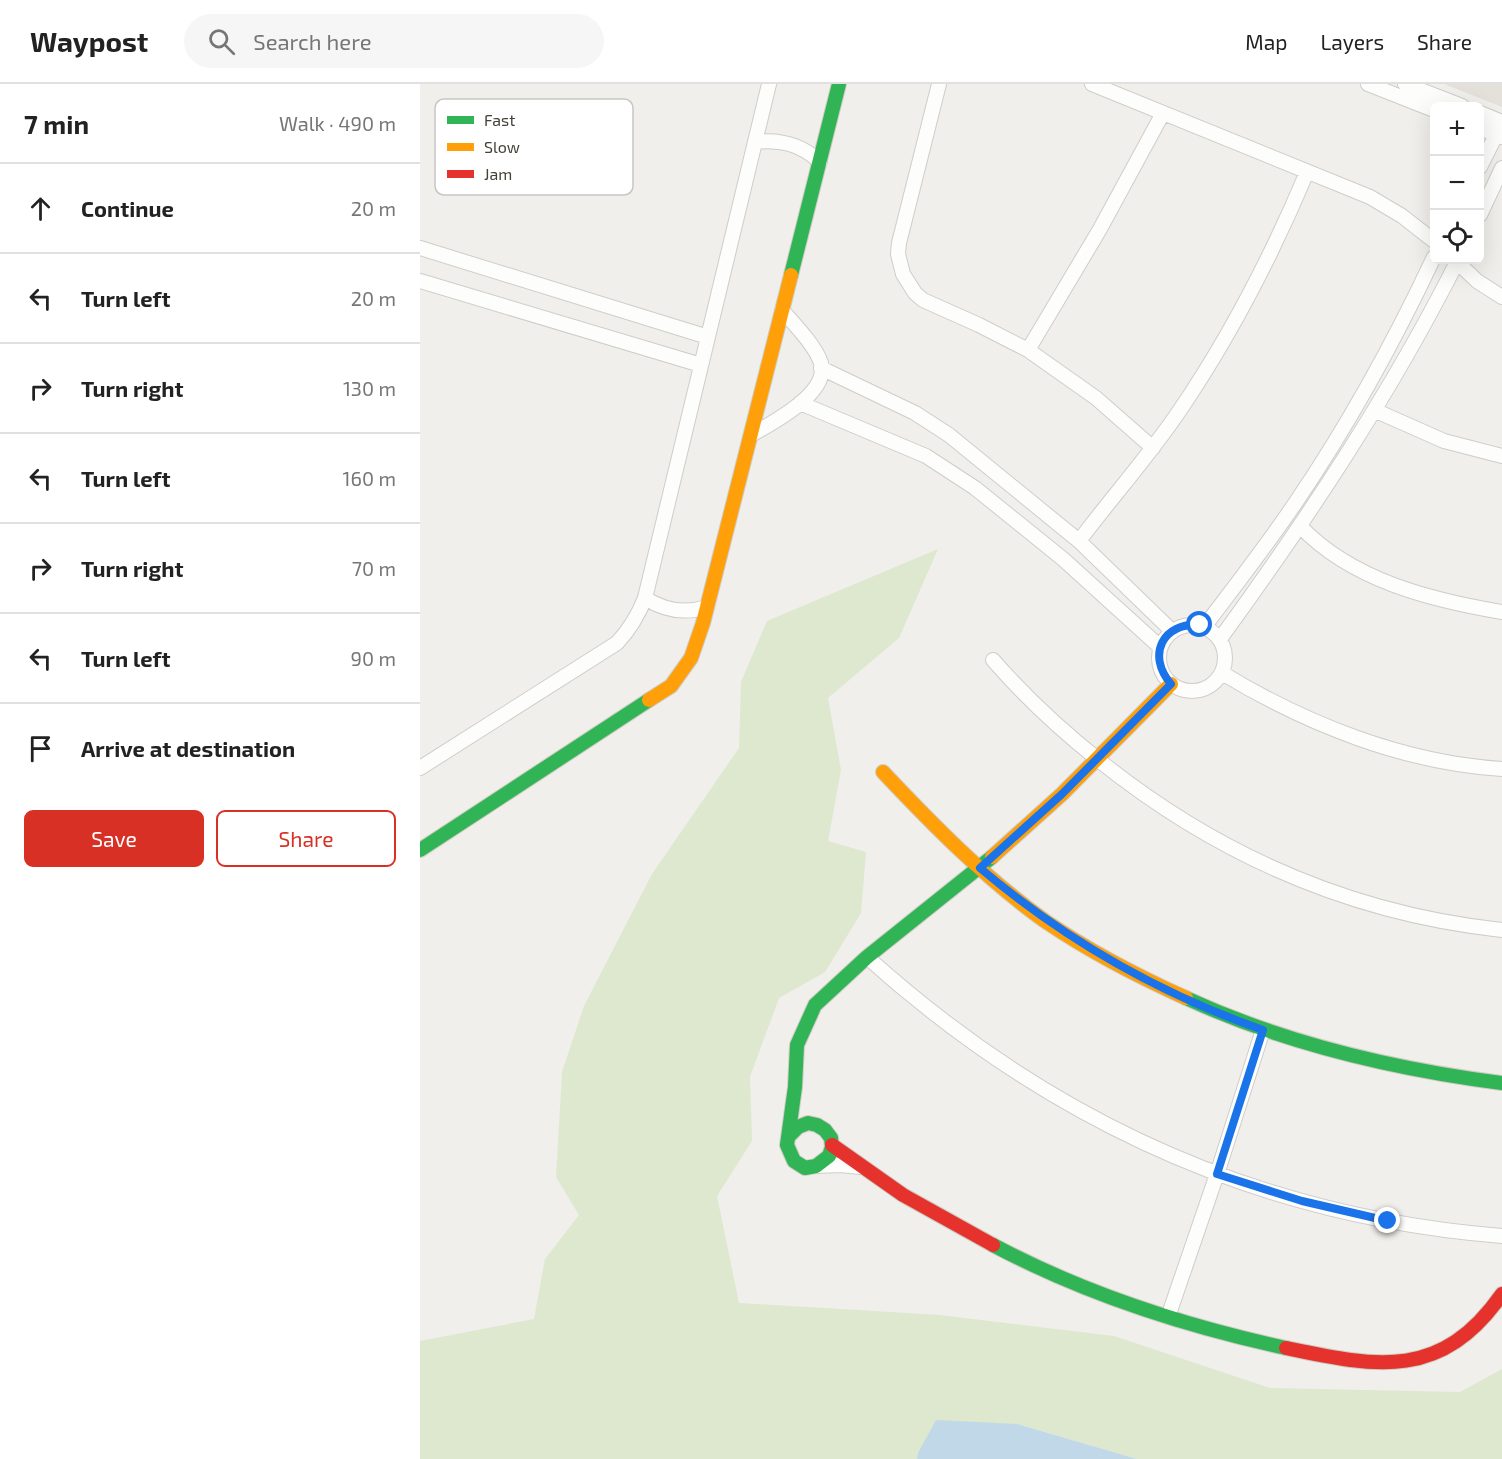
<!DOCTYPE html>
<meta charset="utf-8">
<style>
:root{--surface:#fff;--page:#f6f6f6;--text:#222;--muted:#767676;--line:#e0e0e0;--accent:#d93025}
body{margin:0;font-family:"Exo 2",sans-serif;background:var(--page);color:var(--text)}
.controls{position:absolute;right:18px;top:18px;display:grid;overflow:hidden;border-radius:9px;box-shadow:0 6px 24px #0002}
.controls button{width:54px;height:54px;display:grid;place-items:center;padding:0;border:0;border-bottom:2px solid var(--line);background:var(--surface);color:var(--text);font:30px sans-serif}
.stop{position:absolute;width:18px;height:18px;margin:-14px;border:4px solid #1a73e8;border-radius:50%;background:#fff}
.stop.end{background:#1a73e8;border-color:#fff;box-shadow:0 2px 6px #0008}
.list{margin:0;padding:0;list-style:none}
h2{display:flex;justify-content:space-between;align-items:center;height:78px;margin:0;padding:0 24px;font-size:26px}
h2 small{font-size:20px;font-weight:400;color:var(--muted)}
.list li{display:grid;grid-template-columns:39px 1fr auto;gap:18px;align-items:center;box-sizing:border-box;height:90px;padding:0 24px;border-top:2px solid var(--line)}
.list b{display:block;font-size:22px;white-space:nowrap}
.list em{font-size:20px;font-style:normal;color:var(--muted)}
.actions{display:flex;gap:12px;padding:18px 24px}
.actions a{flex:1;padding:14px 0;border:2px solid var(--accent);border-radius:9px;text-align:center;font-size:21px;color:var(--accent)}
.actions .main{background:var(--accent);color:#fff}
.icon{flex:none;width:33px;height:33px;fill:none;stroke:currentColor;stroke-width:2;stroke-linecap:round;stroke-linejoin:round}
.map{position:relative;flex:none;width:1082px;height:1375px;overflow:hidden}
header{display:flex;align-items:center;gap:36px;box-sizing:border-box;height:84px;padding:0 30px;background:var(--surface);border-bottom:2px solid var(--line)}
header strong{font-size:28px}
nav{display:flex;gap:33px;margin-inline-start:auto;font-size:21px}
.search{width:420px;height:54px;background:var(--page);display:flex;align-items:center;gap:15px;box-sizing:border-box;padding:0 21px;border-radius:33px;color:var(--muted);font-size:22px}
main{display:flex}
aside{flex:1;background:var(--surface)}
.map>svg:first-child{display:block}
.residential{fill:#e3e1da}
.green{fill:#dde8ce}
.water{fill:#c1d8e9}
.lines{fill:none;stroke-linecap:round;stroke-linejoin:round}
.street-casing{stroke:#cecdc9;stroke-width:16}
.fast-casing{stroke:#ceccc3;stroke-width:16}
.slow-casing{stroke:#ceccc3;stroke-width:16}
.jam-casing{stroke:#ceccc3;stroke-width:16}
.street{stroke:#fdfdfc;stroke-width:14}
.fast{stroke:#30b455;stroke-width:14}
.slow{stroke:#ff9f0a;stroke-width:14}
.jam{stroke:#e5322d;stroke-width:14}
.route{stroke:#1a73e8;stroke-width:8}
.key{fill:#fff;stroke:#c7c6c3;stroke-width:1.5}
.key-label{font-size:16px;fill:#454038}
</style>
<header>
<strong>Waypost</strong>
<div class="search"><svg class="icon" aria-label="search" viewBox="0 0 24 24"><circle cx="10" cy="10" r="6"/><path d="M15 15l6 6"/></svg>Search here</div>
<nav><a>Map</a><a>Layers</a><a>Share</a></nav>
</header>
<main>
<aside>
<h2>7 min<small>Walk · 490 m</small></h2>
<ul class="list">
<li><svg class="icon" aria-label="ahead" viewBox="0 0 24 24"><path d="M12 20V5M6 11l6-6 6 6"/></svg><div><b>Continue</b></div><em>20 m</em></li>
<li><svg class="icon" aria-label="left" viewBox="0 0 24 24"><path d="M17 20v-9H6M10 6l-5 5 5 5"/></svg><div><b>Turn left</b></div><em>20 m</em></li>
<li><svg class="icon" aria-label="right" viewBox="0 0 24 24"><path d="M7 20v-9h11M14 6l5 5-5 5"/></svg><div><b>Turn right</b></div><em>130 m</em></li>
<li><svg class="icon" aria-label="left" viewBox="0 0 24 24"><path d="M17 20v-9H6M10 6l-5 5 5 5"/></svg><div><b>Turn left</b></div><em>160 m</em></li>
<li><svg class="icon" aria-label="right" viewBox="0 0 24 24"><path d="M7 20v-9h11M14 6l5 5-5 5"/></svg><div><b>Turn right</b></div><em>70 m</em></li>
<li><svg class="icon" aria-label="left" viewBox="0 0 24 24"><path d="M17 20v-9H6M10 6l-5 5 5 5"/></svg><div><b>Turn left</b></div><em>90 m</em></li>
<li><svg class="icon" aria-label="arrive" viewBox="0 0 24 24"><path d="M6 21V4h12l-3 4 3 4H6"/></svg><div><b>Arrive at destination</b></div></li>
</ul>
<div class="actions"><a class="main">Save</a><a>Share</a></div>
</aside>
<div class="map">
<svg width="1082" height="1375" viewBox="0 0 1082 1375">
<rect width="100%" height="100%" fill="#f0efeb"/>
<!-- residential -->
<path class="residential" d="M1024,0H1082V23Z"/>
<!-- green -->
<path class="green" d="M518,465L479,554L408,614L421,686L408,757L446,768L441,829L405,888L359,914L330,993L332,1057L297,1112L319,1219L520,1231L694,1252L850,1304L1040,1308L1082,1285V1375H717L597,1340L498,1369L497,1375H0V1257L114,1235L125,1175L159,1131L136,1093L142,988L164,922L232,790L319,664L321,598L347,537Z"/>
<!-- water -->
<path class="water" d="M516,1336L597,1340L717,1375H497L498,1369Z"/>
<g class="lines">
<defs>
<path id="street" d="M519,0L479,159L478,170L483,190L495,209L503,216L559,241L608,266L676,314L733,364
M672,0L950,113L982,132L1014,157
M948,0L1014,26
M985,0L1042,22
M1060,29L1082,38
M1060,44L1082,53
M335,58C360,55 381,60 400,78
M1060,83L1082,39
M1060,131L1082,84
M0,164L288,253
M1035,176L1057,197L1082,213
M0,197L281,281
M608,266L680,145L743,29
M401,284L495,329L529,351L659,457L752,547
M380,319L506,372L555,404L643,475L740,563
M954,326L1024,357L1082,372
M331,351C352,339 410,309 401,279C395,261 374,240 362,226
M880,442C931,496 1010,516 1082,528
M659,457C692,413 729,372 760,326C811,251 852,171 887,88
M225,514C245,527 265,530 287,523
M739 574a33 33 0 1 1 66 0a33 33 0 1 1-66 0Z
M784,543C815,502 847,461 876,418C929,340 974,258 1014,173
M800,555C888,434 971,309 1038,176
M573,576C606,614 642,647 681,678C799,772 932,830 1082,846
M802,589C886,640 984,679 1082,685
M0,684L197,559C210,545 218,532 225,514L349,0
M447,873C629,1037 838,1133 1082,1152
M398,1082L420,1081L441,1083
M748,1233L797,1090L843,946"/>
<path id="fast" d="M371,191L419,0
M0,766L229,616
M766,914C866,960 973,985 1082,999
M368,1053L378,1043L388,1039L397,1041L405,1046L411,1054L412,1063L409,1072L396,1082L385,1084L374,1077L367,1061L375,1003L377,961L395,921L447,873L572,773
M573,1161C665,1210 765,1242 866,1264"/>
<path id="slow" d="M229,616L251,602L271,574L283,539L371,191
M463,688C513,741 565,794 625,837C669,867 717,892 766,914
M572,773L642,710L751,600"/>
<path id="jam" d="M412,1061L483,1111L573,1161
M866,1264C957,1283 1021,1297 1082,1210"/>
</defs>
<!-- street casing -->
<use href="#street" class="street-casing"/>
<!-- fast casing -->
<use href="#fast" class="fast-casing"/>
<!-- slow casing -->
<use href="#slow" class="slow-casing"/>
<!-- jam casing -->
<use href="#jam" class="jam-casing"/>
<!-- street -->
<use href="#street" class="street"/>
<!-- fast -->
<use href="#fast" class="fast"/>
<!-- slow -->
<use href="#slow" class="slow"/>
<!-- jam -->
<use href="#jam" class="jam"/>
</g>
<g class="lines">
<!-- route -->
<path class="route" d="M780,541C743,538 726,571 751,600L642,710L560,784C645,856 738,909 843,946L797,1090L882,1117L968,1137"/>
</g>
<!-- legend -->
<rect x="15" y="15" width="198" height="96" rx="9" class="key"/>
<rect x="27" y="32" width="27" height="8" fill="#30b455"/>
<rect x="27" y="59" width="27" height="8" fill="#ff9f0a"/>
<rect x="27" y="86" width="27" height="8" fill="#e5322d"/>
<g class="key-label">
<text x="64" y="42">Fast</text>
<text x="64" y="69">Slow</text>
<text x="64" y="96">Jam</text>
</g>
</svg>
<div class="controls">
<button>+</button>
<button>−</button>
<button><svg class="icon" aria-label="locate" viewBox="0 0 24 24"><circle cx="12" cy="12" r="6"/><path d="M12 2v4M12 18v4M2 12h4M18 12h4"/></svg></button>
</div>
<div class="stop" style="left:780px;top:541px"></div>
<div class="stop end" style="left:968px;top:1137px"></div>
</div>
</main>
